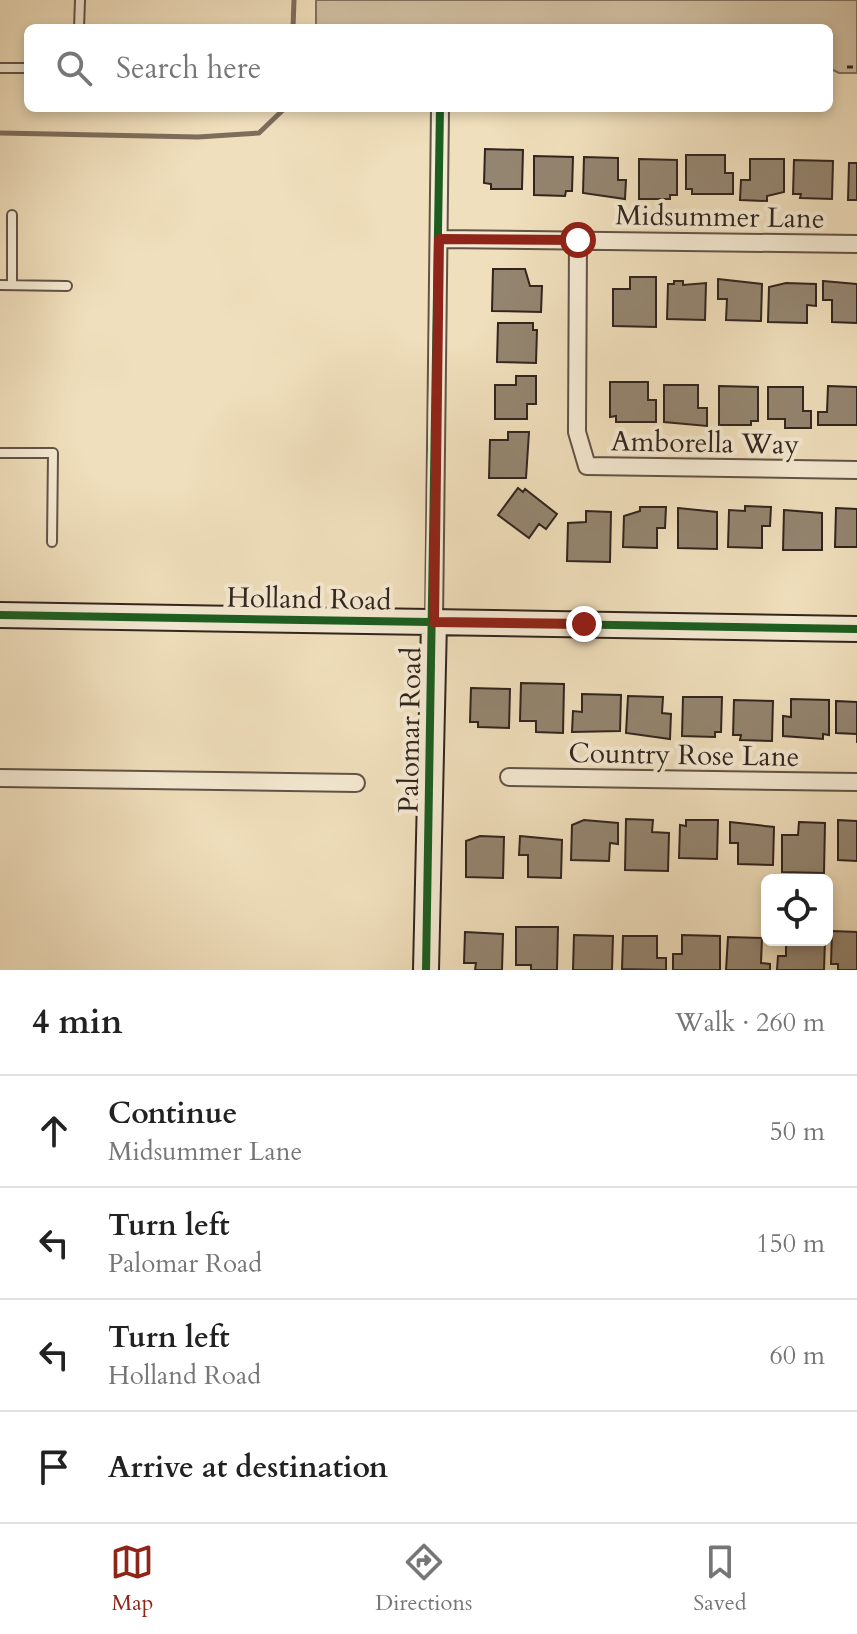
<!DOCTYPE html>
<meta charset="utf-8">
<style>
:root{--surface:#fff;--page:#f6f6f6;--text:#222;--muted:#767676;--line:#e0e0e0;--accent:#8f2418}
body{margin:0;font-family:Cardo,serif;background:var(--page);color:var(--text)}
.controls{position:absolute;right:24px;bottom:24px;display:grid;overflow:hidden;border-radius:12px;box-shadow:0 4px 12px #0003}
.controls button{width:72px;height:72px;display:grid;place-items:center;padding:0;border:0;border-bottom:2px solid var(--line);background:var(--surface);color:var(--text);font:40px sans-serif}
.stop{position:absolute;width:24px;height:24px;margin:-18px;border:6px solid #8f2418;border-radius:50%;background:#fff}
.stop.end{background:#8f2418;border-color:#fff;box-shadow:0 2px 8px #0008}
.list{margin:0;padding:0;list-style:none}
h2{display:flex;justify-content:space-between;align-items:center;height:104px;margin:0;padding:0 32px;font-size:34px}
h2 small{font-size:26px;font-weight:400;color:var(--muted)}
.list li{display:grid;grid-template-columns:52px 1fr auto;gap:24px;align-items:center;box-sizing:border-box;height:112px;padding:0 32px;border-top:2px solid var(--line)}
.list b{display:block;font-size:30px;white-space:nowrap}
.list p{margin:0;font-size:26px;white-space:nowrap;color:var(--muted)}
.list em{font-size:26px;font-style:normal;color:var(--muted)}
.icon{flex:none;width:44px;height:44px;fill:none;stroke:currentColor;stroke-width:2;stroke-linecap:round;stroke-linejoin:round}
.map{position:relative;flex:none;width:857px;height:970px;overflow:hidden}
.search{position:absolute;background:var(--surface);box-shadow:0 4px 12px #0003;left:24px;right:24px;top:24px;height:88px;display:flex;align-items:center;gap:20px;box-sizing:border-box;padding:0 28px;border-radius:12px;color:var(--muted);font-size:30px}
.sheet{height:552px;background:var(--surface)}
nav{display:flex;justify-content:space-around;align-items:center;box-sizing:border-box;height:112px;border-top:2px solid var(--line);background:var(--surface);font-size:22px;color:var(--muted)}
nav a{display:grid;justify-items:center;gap:4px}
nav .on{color:var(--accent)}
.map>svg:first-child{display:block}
.green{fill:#d0bfa1;stroke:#807260;stroke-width:2}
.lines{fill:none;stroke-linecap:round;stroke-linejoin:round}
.stream{stroke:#7d6e5c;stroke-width:5}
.building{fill:#948570;stroke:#31241e;stroke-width:2}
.lane-casing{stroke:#615346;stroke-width:12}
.street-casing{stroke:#615346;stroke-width:20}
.secondary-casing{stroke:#31241e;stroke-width:28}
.path{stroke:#31241e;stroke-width:3;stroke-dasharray:6 4;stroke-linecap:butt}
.lane{stroke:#f5ead3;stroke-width:8}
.street{stroke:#f5ead3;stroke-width:16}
.secondary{stroke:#f5ead3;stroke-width:24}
.cycleway-casing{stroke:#f5ead3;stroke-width:13}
.cycleway{stroke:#1b5e20;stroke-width:8}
.route{stroke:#8f2418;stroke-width:10}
.labels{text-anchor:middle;stroke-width:8;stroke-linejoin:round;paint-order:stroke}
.street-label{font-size:28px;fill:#31241e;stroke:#f5ead3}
</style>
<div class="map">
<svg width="857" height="970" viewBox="0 0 857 970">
<rect width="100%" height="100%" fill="#f0dfbc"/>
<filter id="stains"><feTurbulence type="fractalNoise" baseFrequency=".0025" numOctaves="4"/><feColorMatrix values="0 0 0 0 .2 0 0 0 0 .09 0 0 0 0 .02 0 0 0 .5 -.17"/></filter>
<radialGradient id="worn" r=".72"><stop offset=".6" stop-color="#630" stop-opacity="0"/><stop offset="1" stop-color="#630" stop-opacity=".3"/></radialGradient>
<!-- green -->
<path class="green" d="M316,0H857V73H839L829,68V28H316Z"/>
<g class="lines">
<!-- stream -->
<path class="stream" d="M293,28L294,0
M0,133L198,137L259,133L285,108"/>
</g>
<!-- building -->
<path class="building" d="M485,149L523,150L522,189H491V184L484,183Z
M686,155H725V173H733V194H692V189H686Z
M534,156L573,157L572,191H566L565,196L534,195Z
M584,157L618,158V180H626L625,199L583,193Z
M639,159L677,160V195H670V199H639Z
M750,159H784V192L767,196V201L740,200L741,180H750Z
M794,160L833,161L832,199L800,198L801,194H793Z
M849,163H857V200H848Z
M493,269H525L530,286H542L541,312L492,311Z
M630,277H656V327L613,326V289H630Z
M718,279L762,284L761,321L726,320L727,299H718Z
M674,281H683V285L706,283L705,320L667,319L668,284H674Z
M823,281L857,284V323L832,322V300H823Z
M786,283L816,284V306L807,305V323L768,322L769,287Z
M498,323H533V330H537L536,363L497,362Z
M516,376H536V404H527V419H495V385H516Z
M610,382H648V400H656V422H616V416L610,417Z
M664,385H698V408H707V426L664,422Z
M719,386L758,387V421H751V425H719Z
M828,386L857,387V425H818V412H827Z
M768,387H803V411H811V428H785V419H768Z
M508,432H529L526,478H489L490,440H508Z
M518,488L523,492L525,489L557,514L546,529L539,524L529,538L498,515Z
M745,506L771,507L770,526H762V548L728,547L729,510L745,511Z
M640,507H666L665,528H657V548L623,547L624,516L640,511Z
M678,508L717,512V549L678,548Z
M836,508L857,509V547H835Z
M784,510L822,513V550H783Z
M586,511L611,512L610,562L567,561L568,523L586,522Z
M521,683L564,684L563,733L536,732V721H520Z
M471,688L510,689L509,728L478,727V722H470Z
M582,694L621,695L620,731L572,732L573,711L582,712Z
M628,696L663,697L662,713L671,714L670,739L626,733Z
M683,697H722L721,732H715V737L682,736Z
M791,699L829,700V735L823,734V739L783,736V716L791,717Z
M734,700L773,701L772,741L740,740L741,735H733Z
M836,701L857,702V743V734L836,733Z
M626,819L653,820L652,832L669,833L668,871L625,870Z
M584,820L618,823V844L610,843L609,861L571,860L572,825Z
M686,820H718L717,859L679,858L680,825L686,826Z
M838,820L857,821V861L838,860Z
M730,822L774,827L773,865L738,864V843H730Z
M799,822L825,823L824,873L782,872V835H798Z
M480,836L504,837L503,878L466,877V841Z
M520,836L562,840L561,878L528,877V855H519Z
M516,927H558L557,970H531V965H516Z
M832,931L857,932V970H838V964H831Z
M465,932L503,934L502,970H475L476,963H464Z
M574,935L613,936L612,970H573Z
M682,935L720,936V970H673V954H682Z
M623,936H657V958H666V970L622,969Z
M728,937L762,938L761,963L770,964V970H726Z
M786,940H825L824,970H777L778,956H786Z"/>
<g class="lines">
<defs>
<path id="lane" d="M79,28L80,0
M0,68H28
M0,285L67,286
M12,285V215
M0,453H53L52,542"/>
<path id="street" d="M439,239L857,244
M578,240L577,432L587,466L857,470
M434,622L440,108
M509,777L857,782
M0,778L356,783"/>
<path id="secondary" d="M0,615L857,629
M426,970L434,622"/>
</defs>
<!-- lane casing -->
<use href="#lane" class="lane-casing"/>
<!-- street casing -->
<use href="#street" class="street-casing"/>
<!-- secondary casing -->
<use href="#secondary" class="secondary-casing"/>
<!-- path -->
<path class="path" d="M847,67H857"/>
<!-- lane -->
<use href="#lane" class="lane"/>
<!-- street -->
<use href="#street" class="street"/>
<!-- secondary -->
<use href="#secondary" class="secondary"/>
<defs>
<path id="cycleway" d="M0,615L857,629
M426,970L440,108"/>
</defs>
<!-- cycleway casing -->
<use href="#cycleway" class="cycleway-casing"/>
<!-- cycleway -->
<use href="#cycleway" class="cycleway"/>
</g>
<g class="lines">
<!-- route -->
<path class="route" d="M578,240L439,239L434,622L584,624"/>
</g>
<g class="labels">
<!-- street labels -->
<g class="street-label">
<text transform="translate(720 216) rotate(1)" y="10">Midsummer Lane</text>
<text transform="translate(705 442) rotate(1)" y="10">Amborella Way</text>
<text transform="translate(309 598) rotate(1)" y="10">Holland Road</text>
<text transform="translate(409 730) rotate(-89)" y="10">Palomar Road</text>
<text transform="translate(684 754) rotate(1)" y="10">Country Rose Lane</text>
</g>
</g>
<rect width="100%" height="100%" filter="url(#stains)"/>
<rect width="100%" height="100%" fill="url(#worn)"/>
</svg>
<div class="controls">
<button><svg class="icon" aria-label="locate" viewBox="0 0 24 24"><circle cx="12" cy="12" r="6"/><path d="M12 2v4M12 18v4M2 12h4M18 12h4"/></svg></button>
</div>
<div class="stop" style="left:578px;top:240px"></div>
<div class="stop end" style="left:584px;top:624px"></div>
<div class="search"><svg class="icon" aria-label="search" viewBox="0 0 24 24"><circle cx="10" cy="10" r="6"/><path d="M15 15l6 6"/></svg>Search here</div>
</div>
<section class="sheet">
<h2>4 min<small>Walk · 260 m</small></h2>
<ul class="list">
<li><svg class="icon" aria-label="ahead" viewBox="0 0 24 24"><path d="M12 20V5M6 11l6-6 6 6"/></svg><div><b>Continue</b><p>Midsummer Lane</p></div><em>50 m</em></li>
<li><svg class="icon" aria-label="left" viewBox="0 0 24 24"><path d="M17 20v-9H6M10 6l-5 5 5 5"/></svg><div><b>Turn left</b><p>Palomar Road</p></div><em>150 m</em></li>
<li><svg class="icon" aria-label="left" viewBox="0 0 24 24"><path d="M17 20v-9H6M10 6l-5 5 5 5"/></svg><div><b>Turn left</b><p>Holland Road</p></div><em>60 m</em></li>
<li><svg class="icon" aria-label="arrive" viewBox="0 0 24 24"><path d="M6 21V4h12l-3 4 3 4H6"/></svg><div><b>Arrive at destination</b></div></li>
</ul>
</section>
<nav>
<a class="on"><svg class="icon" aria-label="map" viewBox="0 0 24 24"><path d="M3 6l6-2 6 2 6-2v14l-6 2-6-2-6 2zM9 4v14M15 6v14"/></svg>Map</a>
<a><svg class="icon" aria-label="directions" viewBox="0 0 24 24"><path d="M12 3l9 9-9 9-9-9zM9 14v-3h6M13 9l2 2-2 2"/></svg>Directions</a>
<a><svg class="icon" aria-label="saved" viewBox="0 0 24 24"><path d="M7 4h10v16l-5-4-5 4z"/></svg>Saved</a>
</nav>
